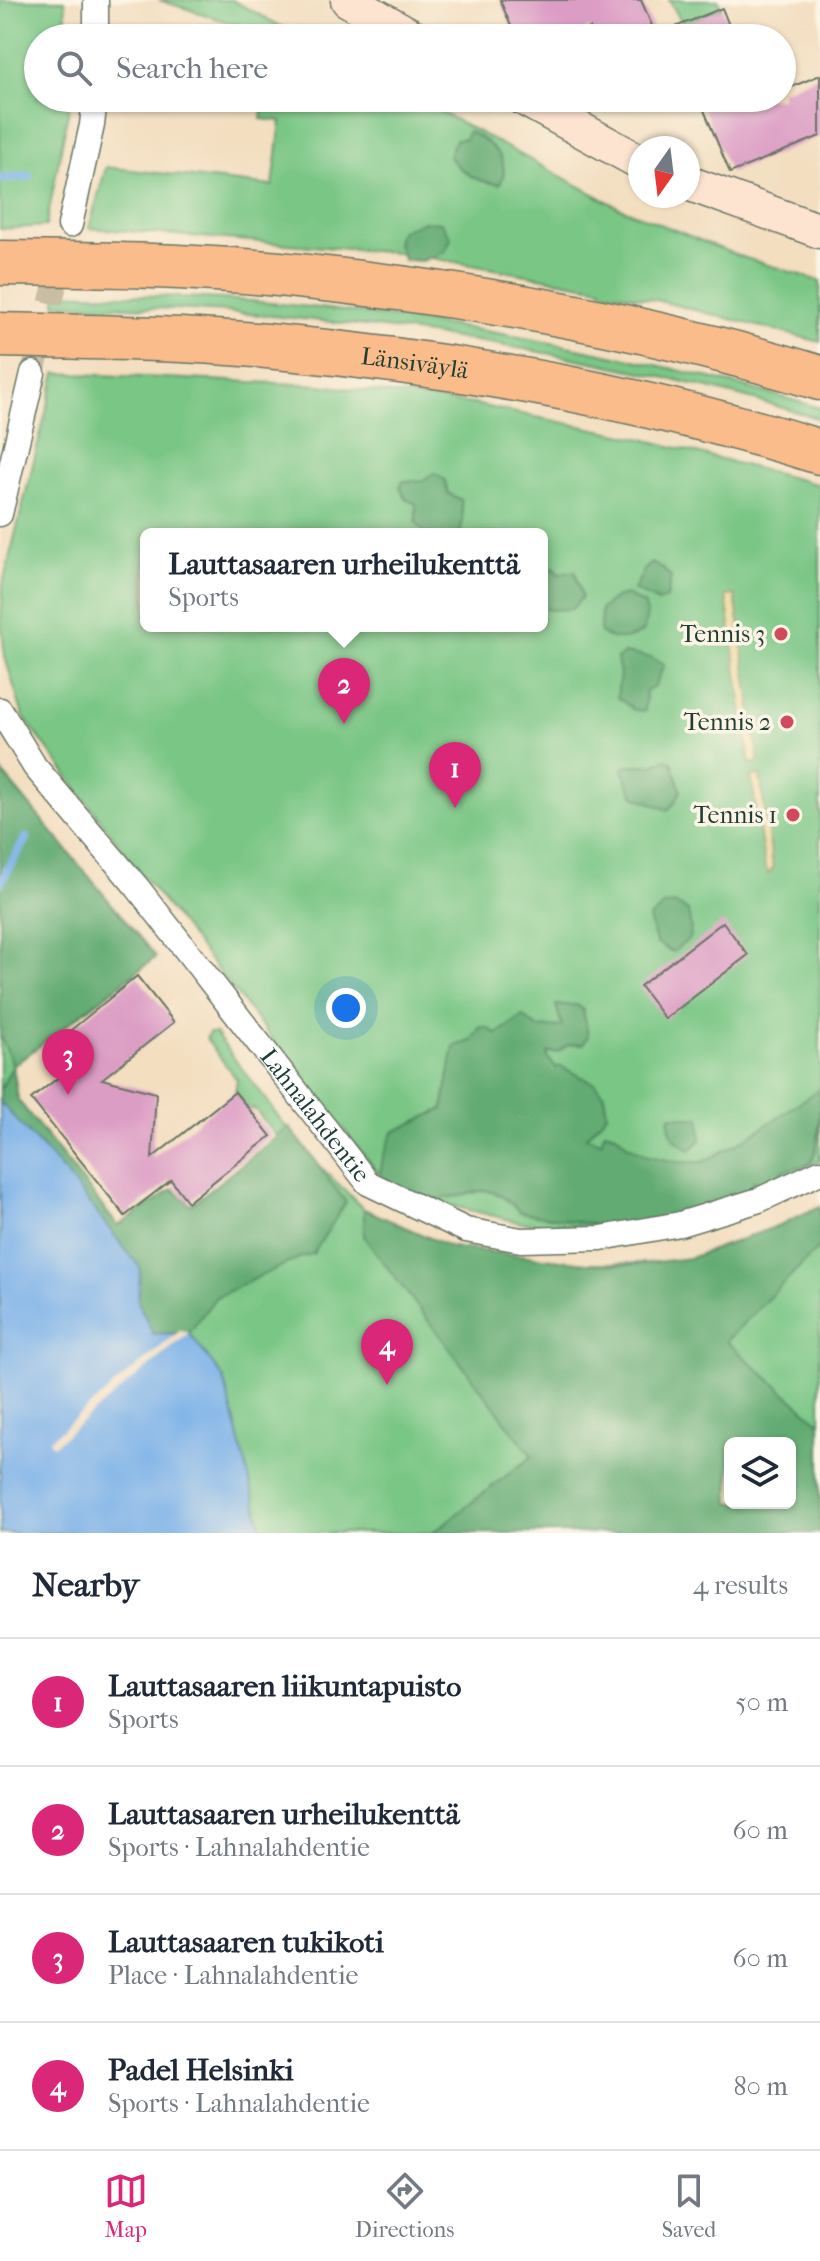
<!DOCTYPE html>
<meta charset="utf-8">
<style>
:root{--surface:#fff;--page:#f6f6f7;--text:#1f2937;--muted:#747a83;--line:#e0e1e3;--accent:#db2777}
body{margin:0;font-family:"IM FELL French Canon",serif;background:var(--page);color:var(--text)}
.controls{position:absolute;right:24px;bottom:24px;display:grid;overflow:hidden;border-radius:12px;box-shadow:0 2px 6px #0004}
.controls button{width:72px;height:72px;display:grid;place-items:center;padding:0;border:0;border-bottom:2px solid var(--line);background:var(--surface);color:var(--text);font:40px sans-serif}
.compass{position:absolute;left:628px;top:136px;width:72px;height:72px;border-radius:50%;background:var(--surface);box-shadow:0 2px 6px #0004;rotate:194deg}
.you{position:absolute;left:346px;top:1008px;width:28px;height:28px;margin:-20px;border:6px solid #fff;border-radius:50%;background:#1a73e8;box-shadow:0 0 0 12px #1a73e833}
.badge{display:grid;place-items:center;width:52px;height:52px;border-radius:50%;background:var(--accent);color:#fff;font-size:26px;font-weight:700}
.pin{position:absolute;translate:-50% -66px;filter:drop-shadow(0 2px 4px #0008)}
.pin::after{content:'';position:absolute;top:42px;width:28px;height:24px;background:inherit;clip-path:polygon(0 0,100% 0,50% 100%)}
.popup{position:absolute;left:140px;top:528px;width:408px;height:104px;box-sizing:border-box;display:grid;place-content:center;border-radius:12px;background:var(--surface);filter:drop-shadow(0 2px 6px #0005);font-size:26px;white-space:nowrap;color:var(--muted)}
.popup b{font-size:30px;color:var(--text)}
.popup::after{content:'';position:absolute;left:50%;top:100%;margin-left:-16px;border:16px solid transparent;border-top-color:var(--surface)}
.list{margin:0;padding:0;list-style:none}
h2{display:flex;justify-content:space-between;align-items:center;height:104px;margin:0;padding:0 32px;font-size:34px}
h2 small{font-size:26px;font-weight:400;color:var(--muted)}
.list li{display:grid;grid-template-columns:52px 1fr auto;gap:24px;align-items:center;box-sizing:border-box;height:128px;padding:0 32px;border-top:2px solid var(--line)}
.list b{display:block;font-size:30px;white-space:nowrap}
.list p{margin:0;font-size:26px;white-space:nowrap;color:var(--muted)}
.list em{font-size:26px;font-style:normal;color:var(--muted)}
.icon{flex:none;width:44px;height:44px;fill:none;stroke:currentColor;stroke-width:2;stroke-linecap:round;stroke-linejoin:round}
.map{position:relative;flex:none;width:820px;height:1533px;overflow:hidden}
.search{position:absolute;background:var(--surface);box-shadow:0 2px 6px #0004;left:24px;right:24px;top:24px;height:88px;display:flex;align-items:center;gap:20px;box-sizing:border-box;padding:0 28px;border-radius:44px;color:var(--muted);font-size:30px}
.sheet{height:616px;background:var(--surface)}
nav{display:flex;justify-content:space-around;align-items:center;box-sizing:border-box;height:112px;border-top:2px solid var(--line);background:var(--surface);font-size:22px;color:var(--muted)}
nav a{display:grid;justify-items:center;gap:4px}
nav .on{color:var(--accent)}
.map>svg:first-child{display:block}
.green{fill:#79c685;stroke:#4c825c;stroke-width:2;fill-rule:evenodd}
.forest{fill:#62ab72;stroke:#407453;stroke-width:2;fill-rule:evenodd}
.sand{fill:#eeda9e;stroke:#868c69;stroke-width:2}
.water{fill:#7ab1e9;stroke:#4c778e;stroke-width:2}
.pier{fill:#f3dec0}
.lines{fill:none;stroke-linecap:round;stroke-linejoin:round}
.stream{stroke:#7ab1e9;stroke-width:9}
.building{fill:#dc9dc5}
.minor-tunnel{stroke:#c9bea4;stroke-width:24;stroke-dasharray:24 12;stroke-linecap:butt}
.minor-casing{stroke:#697565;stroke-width:27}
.secondary-casing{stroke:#697565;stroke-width:37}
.motorway-casing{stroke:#697565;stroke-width:47}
.minor{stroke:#fff;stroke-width:24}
.secondary{stroke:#fde4d1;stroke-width:34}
.motorway{stroke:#fabc8b;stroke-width:44}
.poi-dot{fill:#d1495b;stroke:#fcf5e5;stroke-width:3}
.labels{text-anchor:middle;stroke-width:7;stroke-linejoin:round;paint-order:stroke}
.street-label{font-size:24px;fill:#1f3d34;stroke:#fcf5e5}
.poi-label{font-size:24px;fill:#1f3d34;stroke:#fcf5e5;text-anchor:end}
</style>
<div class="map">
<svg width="820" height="1533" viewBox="0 0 820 1533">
<rect width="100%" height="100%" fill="#fcf5e5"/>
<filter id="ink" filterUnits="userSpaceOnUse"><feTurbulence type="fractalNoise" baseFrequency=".0125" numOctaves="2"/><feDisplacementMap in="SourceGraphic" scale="16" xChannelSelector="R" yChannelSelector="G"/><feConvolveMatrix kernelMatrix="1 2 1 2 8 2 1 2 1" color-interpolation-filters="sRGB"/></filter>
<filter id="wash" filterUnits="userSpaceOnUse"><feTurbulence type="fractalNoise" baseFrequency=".006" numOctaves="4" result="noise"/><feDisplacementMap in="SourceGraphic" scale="32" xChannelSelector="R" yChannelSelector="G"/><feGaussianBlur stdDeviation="1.8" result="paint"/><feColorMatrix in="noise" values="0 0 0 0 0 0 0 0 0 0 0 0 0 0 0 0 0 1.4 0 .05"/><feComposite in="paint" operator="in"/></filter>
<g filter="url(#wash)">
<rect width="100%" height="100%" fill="#f3dec0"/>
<!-- green -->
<path class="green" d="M0,0H65L67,38H38V98H71L46,226L0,229Z
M159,0H232L303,38H270L269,35Z
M669,0H718L722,8L683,24Z
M284,98H415L618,207L739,256L820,281V342L656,300L602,291L601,288L409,254L89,228L106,167L273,186L281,121L261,119L263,100L283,103Z
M56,293C117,295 178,296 238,300C434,317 631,352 820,408V419C631,361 433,329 237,313C177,308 116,307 56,304Z
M56,373L319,385L473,404L639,438L820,485V1161L748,1194L608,1227L522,1223L433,1201L396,1187L380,1175L138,870L23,716L5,657L1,621L3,583ZM146,534H542V626H146Z
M0,770L156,957L13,1066L18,1100L118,1226L173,1189L191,1205L277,1137L254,1108L250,1110L235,1092L237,1080L206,1039L209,1033H215L287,1128L289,1127L320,1166L364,1209L450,1247L586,1263H667L690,1258L778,1226L820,1206V1533H255L0,1400ZM730,1443H790V1503H730Z"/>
<!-- forest -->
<path class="forest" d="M468,131C489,141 513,159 500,184C480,183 462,173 449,157L455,139H465Z
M422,222H441L451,238L445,252L422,261L404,260L397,244L400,231Z
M434,473L445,480L448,493L461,500L463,521L460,534H425L416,522V504L406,499L400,487L403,481H422Z
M652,563L664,570L671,577L667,598L658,602L634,590L644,570Z
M554,567L558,574L575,571L582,597L572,609L549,610L542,607V575Z
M626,595L644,604L647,613L644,631C628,641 616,642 600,633L601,609L615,598Z
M625,653L652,658L664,665L655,686L646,691L645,711L634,710L617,697L620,674L617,659Z
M666,759L672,762L681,791L675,803L668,810L634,796L622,769L628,765H654Z
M0,770L156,957L13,1066L18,1100L118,1226L173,1189L191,1205L289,1127L346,1202L313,1254L299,1258L216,1297L189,1333L153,1334L138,1302L140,1268L67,1175L0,1102V1090L13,1065L0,1035Z
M676,904L688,911L691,928L689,939L673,952L656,943L649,918L665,905Z
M556,1005H577L583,1010L588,1036L583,1044L568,1045L558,1052L548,1053V1058L557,1068L560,1066L594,1083L604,1094L607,1114L586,1137L601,1142L605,1131L616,1134L627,1145L648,1156L677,1162H703L744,1140L820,1089C820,1108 820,1151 811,1162C803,1168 796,1166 788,1169C774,1175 771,1185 754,1181L748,1194L678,1217L608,1227L520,1212L501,1195L485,1190L433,1201L396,1187L380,1175L383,1157L393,1132L443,1109L454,1046L471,1041L480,1027L488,1028L496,1034L523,1016L538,1028L562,1026Z
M670,1116L700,1118L701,1140L690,1150C675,1142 667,1134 670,1116Z
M820,1206V1246L726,1341L820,1423V1533H432L532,1456L364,1237V1209L450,1247L586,1263L630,1265L690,1258L778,1226ZM730,1443H790V1503H730Z"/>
<!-- sand -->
<path class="sand" d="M735,595L759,762L750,764L726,596Z
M760,775L772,861L773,869L768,874L765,868L751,776Z"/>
<!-- water -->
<path class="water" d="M0,1102L67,1175L140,1268L138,1302L153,1334L189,1333L224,1379L263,1533H0Z"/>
<!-- pier -->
<path class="pier" d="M181,1330L189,1333L53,1446L49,1440Z"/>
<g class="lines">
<!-- stream -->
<path class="stream" d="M0,179L29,176
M0,883L26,838"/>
</g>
<g id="blocks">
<!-- building -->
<path class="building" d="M500,0H641L656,35L722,8L734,38H594L590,28L566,38H516Z
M820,75V136L730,173L699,98H782V91Z
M723,922L748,955L665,1019L640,986Z
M137,976L174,1022L102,1079L156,1093L152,1158L235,1092L271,1136L188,1202L171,1180L125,1216L31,1099L78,1062L60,1039Z"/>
</g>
</g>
<g filter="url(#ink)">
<use href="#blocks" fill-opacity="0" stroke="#697565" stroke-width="2"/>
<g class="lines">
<!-- minor-tunnel -->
<path class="minor-tunnel" d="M33,373L70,225"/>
<defs>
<g id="minor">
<path d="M96,0V38"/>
<path d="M70,225L92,125L95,98"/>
<path d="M0,514L33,373"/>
<path id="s1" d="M0,710L35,767L137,887L368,1183L466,1230L521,1240L601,1238L680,1224L759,1200L820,1172"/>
</g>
<path id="secondary" d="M348,0L415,38
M523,98L640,162
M688,183L820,231"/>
<g id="motorway">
<path d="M0,263C93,264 186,265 279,274C461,292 644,324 820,378"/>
<path id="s2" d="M0,335C89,337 178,338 267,346C454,363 641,396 820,452"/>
</g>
</defs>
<!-- minor casing -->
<use href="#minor" class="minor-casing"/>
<!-- secondary casing -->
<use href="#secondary" class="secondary-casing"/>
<!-- motorway casing -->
<use href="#motorway" class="motorway-casing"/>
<!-- minor -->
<use href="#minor" class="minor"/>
<!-- secondary -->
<use href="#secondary" class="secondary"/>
<!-- motorway -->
<use href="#motorway" class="motorway"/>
</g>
</g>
<!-- markers -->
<g class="poi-dot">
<circle cx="781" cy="634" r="8"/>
<circle cx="787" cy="722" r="8"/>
<circle cx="793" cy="815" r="8"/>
</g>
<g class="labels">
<!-- street labels -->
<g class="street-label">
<text dy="8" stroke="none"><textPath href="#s2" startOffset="416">Länsiväylä</textPath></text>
<text dy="8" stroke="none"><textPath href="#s1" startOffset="514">Lahnalahdentie</textPath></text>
</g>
<!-- poi labels -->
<g class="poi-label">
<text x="765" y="642">Tennis 3</text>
<text x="771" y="730">Tennis 2</text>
<text x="777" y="823">Tennis 1</text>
</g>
</g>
</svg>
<div class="controls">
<button><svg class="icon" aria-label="layers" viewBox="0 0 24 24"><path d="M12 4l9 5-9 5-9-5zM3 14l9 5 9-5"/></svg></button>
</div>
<svg class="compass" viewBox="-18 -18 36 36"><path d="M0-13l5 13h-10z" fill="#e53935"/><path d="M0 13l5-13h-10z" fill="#747a83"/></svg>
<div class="you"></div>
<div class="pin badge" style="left:455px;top:808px">1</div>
<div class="pin badge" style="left:344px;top:724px">2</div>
<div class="popup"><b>Lauttasaaren urheilukenttä</b>Sports</div>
<div class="pin badge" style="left:68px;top:1095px">3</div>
<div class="pin badge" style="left:387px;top:1385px">4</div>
<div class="search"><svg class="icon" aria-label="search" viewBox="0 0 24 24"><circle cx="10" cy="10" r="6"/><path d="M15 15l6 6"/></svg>Search here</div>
</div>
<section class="sheet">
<h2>Nearby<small>4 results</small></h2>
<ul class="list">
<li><span class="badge">1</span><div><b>Lauttasaaren liikuntapuisto</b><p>Sports</p></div><em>50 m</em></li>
<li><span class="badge">2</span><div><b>Lauttasaaren urheilukenttä</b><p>Sports · Lahnalahdentie</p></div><em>60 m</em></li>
<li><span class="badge">3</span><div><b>Lauttasaaren tukikoti</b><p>Place · Lahnalahdentie</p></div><em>60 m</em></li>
<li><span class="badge">4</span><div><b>Padel Helsinki</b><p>Sports · Lahnalahdentie</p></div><em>80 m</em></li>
</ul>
</section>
<nav>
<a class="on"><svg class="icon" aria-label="map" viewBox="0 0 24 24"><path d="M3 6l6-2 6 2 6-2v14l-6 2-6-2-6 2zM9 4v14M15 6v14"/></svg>Map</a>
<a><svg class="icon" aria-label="directions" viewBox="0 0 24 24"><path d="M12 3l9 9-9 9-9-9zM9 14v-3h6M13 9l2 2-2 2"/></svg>Directions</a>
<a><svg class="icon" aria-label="saved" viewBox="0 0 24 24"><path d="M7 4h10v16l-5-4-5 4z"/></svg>Saved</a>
</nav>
